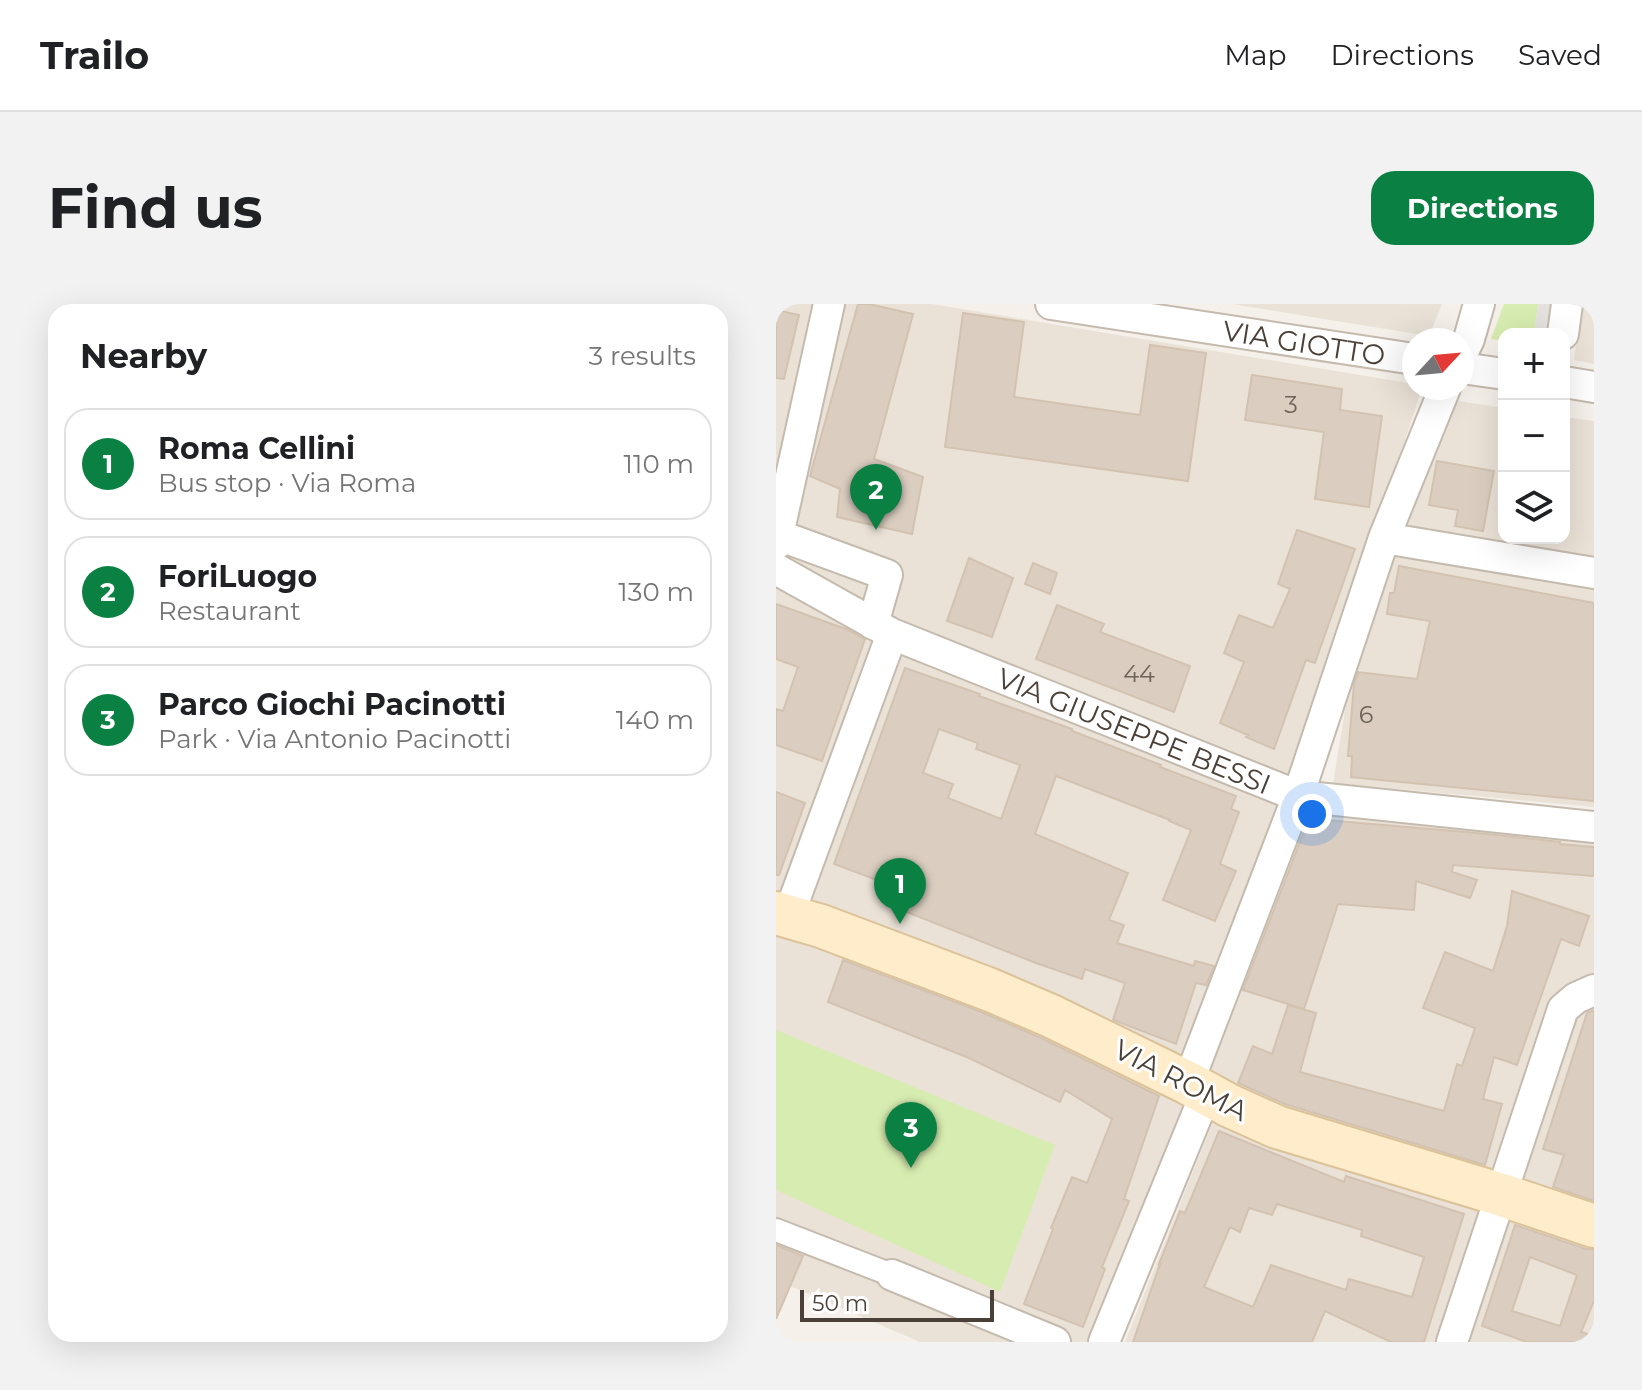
<!DOCTYPE html>
<meta charset="utf-8">
<style>
:root{--surface:#fff;--page:#f2f2f2;--text:#202124;--muted:#757577;--line:#e0e0e0;--accent:#0b8043}
body{margin:0;font-family:Montserrat,sans-serif;background:var(--page);color:var(--text)}
.controls{position:absolute;right:24px;top:24px;display:grid;overflow:hidden;border-radius:16px;box-shadow:0 8px 32px #0002}
.controls button{width:72px;height:72px;display:grid;place-items:center;padding:0;border:0;border-bottom:2px solid var(--line);background:var(--surface);color:var(--text);font:40px sans-serif}
.compass{position:absolute;left:626px;top:24px;width:72px;height:72px;border-radius:50%;background:var(--surface);box-shadow:0 8px 32px #0002;rotate:64deg}
.scale{position:absolute;left:24px;bottom:20px;width:194px;box-sizing:border-box;padding-left:8px;border:4px solid #4a4037;border-top:0;font-size:22px;line-height:28px;white-space:nowrap;color:#4a4037;-webkit-text-stroke:6px #fff;paint-order:stroke}
.you{position:absolute;left:536px;top:510px;width:28px;height:28px;margin:-20px;border:6px solid #fff;border-radius:50%;background:#1a73e8;box-shadow:0 0 0 12px #1a73e833}
.badge{display:grid;place-items:center;width:52px;height:52px;border-radius:50%;background:var(--accent);color:#fff;font-size:26px;font-weight:700}
.pin{position:absolute;translate:-50% -66px;filter:drop-shadow(0 2px 4px #0008)}
.pin::after{content:'';position:absolute;top:42px;width:28px;height:24px;background:inherit;clip-path:polygon(0 0,100% 0,50% 100%)}
.list{margin:0;padding:0;list-style:none}
h2{display:flex;justify-content:space-between;align-items:center;height:104px;margin:0;padding:0 32px;font-size:34px}
h2 small{font-size:26px;font-weight:400;color:var(--muted)}
.list li{display:grid;grid-template-columns:52px 1fr auto;gap:24px;align-items:center;box-sizing:border-box;height:112px;margin:0 16px 16px;padding:0 16px;border:2px solid var(--line);border-radius:24px}
.list b{display:block;font-size:30px;white-space:nowrap}
.list p{margin:0;font-size:26px;white-space:nowrap;color:var(--muted)}
.list em{font-size:26px;font-style:normal;color:var(--muted)}
.icon{flex:none;width:44px;height:44px;fill:none;stroke:currentColor;stroke-width:2;stroke-linecap:round;stroke-linejoin:round}
.map{position:relative;flex:none;width:818px;height:1038px;overflow:hidden;border-radius:24px}
header{display:flex;align-items:center;gap:48px;box-sizing:border-box;height:112px;padding:0 40px;background:var(--surface);border-bottom:2px solid var(--line)}
header strong{font-size:38px}
nav{display:flex;gap:44px;margin-inline-start:auto;font-size:28px}
.intro{display:flex;align-items:center;justify-content:space-between;box-sizing:border-box;height:192px;padding:0 48px}
h1{margin:0;font-size:56px}
.button{padding:20px 36px;border-radius:24px;background:var(--accent);color:#fff;font-size:28px;font-weight:700}
main{display:flex;gap:48px;padding:0 48px}
aside{flex:1;background:var(--surface);border-radius:24px;box-shadow:0 8px 32px #0002}
.map>svg:first-child{display:block}
.residential{fill:#eae2d7}
.green{fill:#d7ecb0}
.parking{fill:#e4e1de}
.building{fill:#dbcec1;stroke:#d3c2b0;stroke-width:2;fill-rule:evenodd}
.lines{fill:none;stroke-linecap:round;stroke-linejoin:round}
.pedestrian-casing{stroke:#c5baae;stroke-width:26}
.minor-casing{stroke:#c5baae;stroke-width:34}
.secondary-casing{stroke:#dbc298;stroke-width:46}
.pedestrian{stroke:#fff;stroke-width:22}
.minor{stroke:#fff;stroke-width:30}
.secondary{stroke:#ffecca;stroke-width:42}
.labels{text-anchor:middle;stroke-width:6;stroke-linejoin:round;paint-order:stroke}
.number-label{font-size:24px;fill:#6e645a}
.street-label{font-size:28px;fill:#4a4037;stroke:#fff}
</style>
<header>
<strong>Trailo</strong>
<nav><a>Map</a><a>Directions</a><a>Saved</a></nav>
</header>
<div class="intro"><h1>Find us</h1><a class="button">Directions</a></div>
<main>
<aside>
<h2>Nearby<small>3 results</small></h2>
<ul class="list">
<li><span class="badge">1</span><div><b>Roma Cellini</b><p>Bus stop · Via Roma</p></div><em>110 m</em></li>
<li><span class="badge">2</span><div><b>ForiLuogo</b><p>Restaurant</p></div><em>130 m</em></li>
<li><span class="badge">3</span><div><b>Parco Giochi Pacinotti</b><p>Park · Via Antonio Pacinotti</p></div><em>140 m</em></li>
</ul>
</aside>
<div class="map">
<svg width="818" height="1038" viewBox="0 0 818 1038">
<rect width="100%" height="100%" fill="#f5f0e9"/>
<!-- residential -->
<path class="residential" d="M0,0H156L638,80V84H646L597,234L411,752L414,800L319,1038H144L0,976Z
M456,0H666L653,32Z
M806,0H818V60L798,56Z
M675,96L728,104V234H788V113L818,117V503L557,479L576,364Z
M522,509L818,536V908L424,776Z
M438,815L818,932V1038H349Z"/>
<!-- green -->
<path class="green" d="M728,0H762L758,30H728V37L715,35Z
M0,726L279,841L224,988L0,886Z"/>
<!-- parking -->
<path class="parking" d="M762,0H779L776,30H758Z"/>
<!-- building -->
<path class="building" d="M82,0H93L137,10L98,155L147,173L136,230L61,213L64,185L34,172Z
M0,6L23,11L8,75L0,74Z
M187,9L248,18L238,93L364,111L374,41L430,49L412,177L169,143Z
M476,71L566,85L564,106L606,112L593,203L539,195L548,128L469,116Z
M661,157L718,167L707,227L679,222L682,206L653,201Z
M521,226L579,245L539,359L530,356L498,445L470,433L472,431L444,419L468,358L448,349L463,311L497,324L514,285L502,280Z
M193,254L237,274L216,333L171,317Z
M257,259L281,269L274,290L249,280Z
M623,262L818,299V497L575,473L576,452H572L578,380L582,368L641,375L654,317L611,310L614,289H618Z
M0,300L70,325L89,335L46,457L0,441V405L7,407L22,363L0,355Z
M281,301L328,320L324,328L414,362L398,408L260,355Z
M129,364L204,390L203,392L296,425V427L385,461L384,463L460,492L455,505L463,508L444,560L460,567L439,617L387,596L415,526L393,517L394,516L280,472L259,530L352,569L333,616L348,621L341,639L418,662L419,657L438,662L430,681L420,679L400,740L337,716L349,679L309,665L306,675L260,659L118,603L125,585L58,560ZM163,425L202,439L200,445L244,461L225,515L172,494L177,480L147,469Z
M0,488L29,499L3,571H0Z
M538,515L701,529L784,538V540L818,543V572L677,561L676,568L701,576L694,594L640,577L638,606L562,600L528,705L467,686L531,520Z
M736,587L813,612L803,642L785,635L741,761L718,753L707,795L726,800L709,861L509,800L462,779L477,742L496,750L512,701L540,709L524,768L668,807L681,760L686,762L699,724L647,704L669,648L717,667L731,622Z
M67,656L203,707L265,734L383,792L348,895L353,897L326,963L329,965L307,1023L248,1000L277,925L275,924L296,873L311,879L336,815L289,786L284,798L193,754L52,698Z
M818,706V897L777,883L788,851L767,845L811,709Z
M443,827L568,878L570,872L688,910L648,1038H615L549,1007L536,1038H357L384,960H383L404,907L409,909ZM501,900L586,926L585,932L648,953L636,993L573,975L570,986L495,961L477,1003L428,983L454,923L464,928L473,904L496,911Z
M739,921L810,945H818V997L805,1028L818,1032V1038H751L706,1022ZM754,953L801,971L784,1022L736,1007Z
M0,941L27,952L0,1015Z"/>
<g class="lines">
<defs>
<path id="pedestrian" d="M0,926L116,971"/>
<path id="minor" d="M275,0L638,55
M787,30L791,0
M686,50L693,35L703,0
M686,64L728,70
M788,78L818,83
M2,231L111,271L97,320
M608,234L818,269
M0,240L53,0
M0,265L116,330L522,492L818,523
M12,613L116,330
M412,779L522,492L608,234L669,84
M116,971L279,1038
M328,1038L430,789
M676,1038L787,705L800,694L818,686"/>
<path id="secondary" d="M0,609L45,622L212,685L275,712L412,779L454,802L501,823L726,891L818,922"/>
</defs>
<!-- pedestrian casing -->
<use href="#pedestrian" class="pedestrian-casing"/>
<!-- minor casing -->
<use href="#minor" class="minor-casing"/>
<!-- secondary casing -->
<use href="#secondary" class="secondary-casing"/>
<!-- pedestrian -->
<use href="#pedestrian" class="pedestrian"/>
<!-- minor -->
<use href="#minor" class="minor"/>
<!-- secondary -->
<use href="#secondary" class="secondary"/>
</g>
<g class="labels">
<!-- number labels -->
<g class="number-label">
<text x="515" y="109">3</text>
<text x="363" y="378">44</text>
<text x="590" y="419">6</text>
</g>
<!-- street labels -->
<g class="street-label">
<text transform="translate(528 39) rotate(9)" y="10">VIA GIOTTO</text>
<text transform="translate(358 427) rotate(22)" y="10">VIA GIUSEPPE BESSI</text>
<text transform="translate(405 776) rotate(27)" y="10">VIA ROMA</text>
</g>
</g>
</svg>
<div class="controls">
<button>+</button>
<button>−</button>
<button><svg class="icon" aria-label="layers" viewBox="0 0 24 24"><path d="M12 4l9 5-9 5-9-5zM3 14l9 5 9-5"/></svg></button>
</div>
<svg class="compass" viewBox="-18 -18 36 36"><path d="M0-13l5 13h-10z" fill="#e53935"/><path d="M0 13l5-13h-10z" fill="#757577"/></svg>
<div class="scale">50 m</div>
<div class="you"></div>
<div class="pin badge" style="left:124px;top:620px">1</div>
<div class="pin badge" style="left:100px;top:226px">2</div>
<div class="pin badge" style="left:135px;top:864px">3</div>
</div>
</main>
